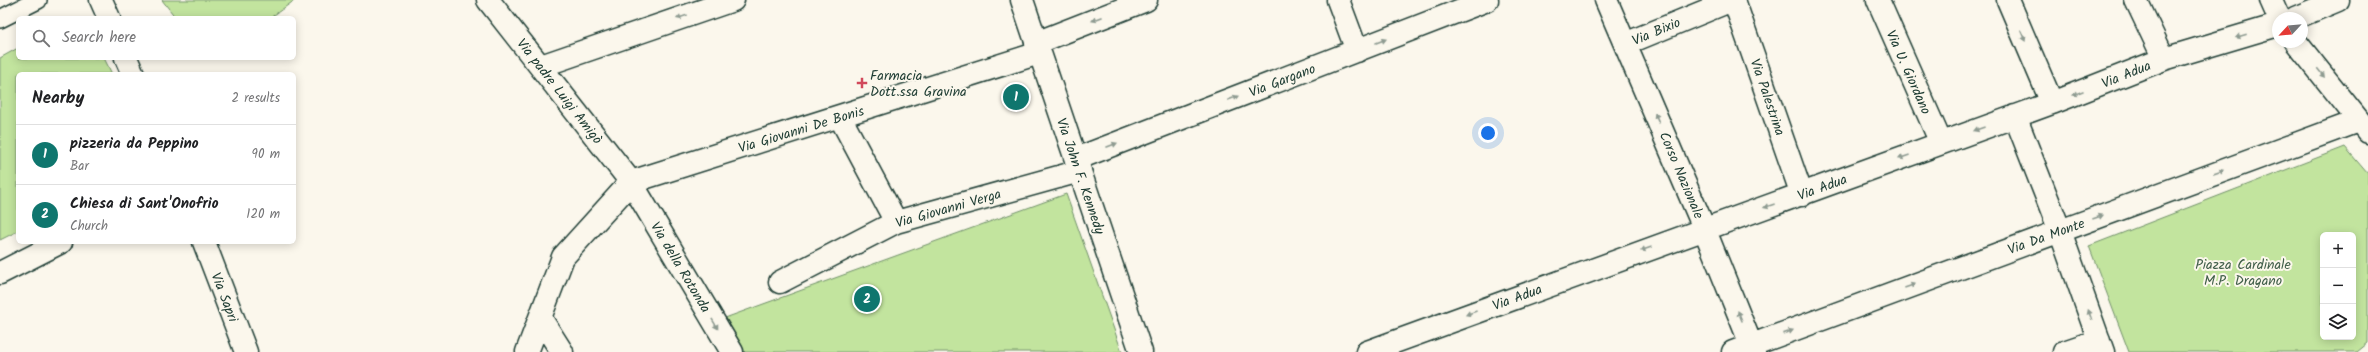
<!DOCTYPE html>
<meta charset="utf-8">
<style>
:root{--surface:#fff;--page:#f2f2f2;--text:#202124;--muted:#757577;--line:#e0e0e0;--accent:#0f766e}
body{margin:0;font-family:Kalam,sans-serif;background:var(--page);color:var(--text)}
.controls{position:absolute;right:12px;bottom:12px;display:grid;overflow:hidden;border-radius:6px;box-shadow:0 2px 10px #0003}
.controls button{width:36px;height:36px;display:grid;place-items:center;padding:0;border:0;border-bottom:1px solid var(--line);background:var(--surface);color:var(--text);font:20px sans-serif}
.compass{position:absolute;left:2272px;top:12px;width:36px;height:36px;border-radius:50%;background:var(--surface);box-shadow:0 2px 10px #0003;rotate:244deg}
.you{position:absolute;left:1488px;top:133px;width:14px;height:14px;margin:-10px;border:3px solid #fff;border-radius:50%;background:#1a73e8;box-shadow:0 0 0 6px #1a73e833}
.badge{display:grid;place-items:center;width:26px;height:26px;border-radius:50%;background:var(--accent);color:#fff;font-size:13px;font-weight:700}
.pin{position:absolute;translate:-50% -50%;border:2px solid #fff;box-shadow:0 1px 4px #0006}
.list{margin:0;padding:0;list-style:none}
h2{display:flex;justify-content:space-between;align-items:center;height:52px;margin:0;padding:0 16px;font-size:17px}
h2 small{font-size:13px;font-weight:400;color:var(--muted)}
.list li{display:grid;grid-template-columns:26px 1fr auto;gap:12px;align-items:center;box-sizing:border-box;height:60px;padding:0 16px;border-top:1px solid var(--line)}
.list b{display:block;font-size:15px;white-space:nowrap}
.list p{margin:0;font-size:13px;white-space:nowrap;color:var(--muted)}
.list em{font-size:13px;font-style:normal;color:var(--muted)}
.icon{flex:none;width:22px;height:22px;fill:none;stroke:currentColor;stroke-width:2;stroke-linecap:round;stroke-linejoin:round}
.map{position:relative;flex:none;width:2368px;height:352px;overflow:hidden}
.search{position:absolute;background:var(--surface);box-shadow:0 2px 10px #0003;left:16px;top:16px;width:280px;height:44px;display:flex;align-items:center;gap:10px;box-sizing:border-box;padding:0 14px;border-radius:6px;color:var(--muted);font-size:15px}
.panel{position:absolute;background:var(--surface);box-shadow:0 2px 10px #0003;left:16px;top:72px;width:280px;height:172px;border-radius:6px}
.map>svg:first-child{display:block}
.green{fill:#c2e49e;stroke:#709069;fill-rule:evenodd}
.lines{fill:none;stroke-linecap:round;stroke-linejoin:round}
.service-casing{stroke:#1f3d34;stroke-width:20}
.minor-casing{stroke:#1f3d34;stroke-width:25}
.secondary-casing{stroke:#1f3d34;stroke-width:25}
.service{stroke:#fbf7ec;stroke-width:17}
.minor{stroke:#fbf7ec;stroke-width:22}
.secondary{stroke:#fbf7ec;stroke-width:22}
.oneway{fill:#8d9a90}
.poi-dot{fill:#d1495b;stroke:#fbf7ec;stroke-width:1.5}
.labels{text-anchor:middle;stroke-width:4;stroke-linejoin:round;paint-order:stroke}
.street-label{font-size:14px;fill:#1f3d34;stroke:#fbf7ec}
.poi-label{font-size:14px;fill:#1f3d34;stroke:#fbf7ec;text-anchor:start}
.park-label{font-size:14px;fill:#405e49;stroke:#fbf7ec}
</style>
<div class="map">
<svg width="2368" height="352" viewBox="0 0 2368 352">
<rect width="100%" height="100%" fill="#fbf7ec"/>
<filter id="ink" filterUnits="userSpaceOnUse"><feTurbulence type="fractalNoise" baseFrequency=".025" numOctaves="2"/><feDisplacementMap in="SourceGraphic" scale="8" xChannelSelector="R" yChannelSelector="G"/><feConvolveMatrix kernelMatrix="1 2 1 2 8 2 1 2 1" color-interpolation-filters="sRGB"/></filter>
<g filter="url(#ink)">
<!-- green -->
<path class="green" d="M162,0H295L270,18H176Z
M18,48V58H104L112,74H18V231L0,240V58Z
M2345,147L2368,174V343L2357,352H2129L2089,246ZM2323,235H2353V337H2323Z
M1066,194L1122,352H742L725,318Z"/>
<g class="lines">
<defs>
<path id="service" d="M0,19L38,0"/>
<path id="minor" d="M101,0L109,18
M488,0L631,182L732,352
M1338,0L1357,51
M1606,0L1704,228L1754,352
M1734,0L1802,195
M1878,0L1941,143
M2008,0L2052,103
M2136,0L2164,59
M2271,0L2279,18
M2295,18L2338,0
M2296,42L2368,132
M1036,43L1146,0
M1625,44L1732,0
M126,58L133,74
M541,66L733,0
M2015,116L2060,231L2103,352
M840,117L896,222
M1076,159L1487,0
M631,182L1039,53
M204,242L246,352
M0,273L61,242
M780,282L896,222L1080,171
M541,319L562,352
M527,352L563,257L631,182
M1367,352L2052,103L2164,59L2278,25
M1733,352L2358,121
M2064,352L2099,340"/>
<path id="secondary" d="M1022,0L1141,352"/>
</defs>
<!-- service casing -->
<use href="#service" class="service-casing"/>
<!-- minor casing -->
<use href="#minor" class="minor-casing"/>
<!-- secondary casing -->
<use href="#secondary" class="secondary-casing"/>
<!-- service -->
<use href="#service" class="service"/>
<!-- minor -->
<use href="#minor" class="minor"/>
<!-- secondary -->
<use href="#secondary" class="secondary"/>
</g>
<!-- one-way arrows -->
<defs><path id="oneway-solid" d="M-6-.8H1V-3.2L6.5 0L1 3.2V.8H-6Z"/></defs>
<g class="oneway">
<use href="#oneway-solid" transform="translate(682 17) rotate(161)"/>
<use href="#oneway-solid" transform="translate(1097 19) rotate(159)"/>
<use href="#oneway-solid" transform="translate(2023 36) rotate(67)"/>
<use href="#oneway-solid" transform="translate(2241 36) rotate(163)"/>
<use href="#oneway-solid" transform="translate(1381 41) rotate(-21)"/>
<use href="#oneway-solid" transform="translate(2321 73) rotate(52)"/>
<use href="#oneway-solid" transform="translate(2078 93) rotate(158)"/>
<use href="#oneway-solid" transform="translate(1233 98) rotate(-21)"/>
<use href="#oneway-solid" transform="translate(1657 118) rotate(-113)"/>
<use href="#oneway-solid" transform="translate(1979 129) rotate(160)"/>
<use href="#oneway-solid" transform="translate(1112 145) rotate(-21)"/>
<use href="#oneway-solid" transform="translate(1904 157) rotate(160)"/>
<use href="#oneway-solid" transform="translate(2219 172) rotate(-20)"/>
<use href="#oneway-solid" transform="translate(1769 206) rotate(161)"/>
<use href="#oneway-solid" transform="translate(2098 217) rotate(-20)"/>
<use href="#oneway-solid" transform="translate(1646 249) rotate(160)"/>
<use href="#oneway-solid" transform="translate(1910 286) rotate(-20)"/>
<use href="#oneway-solid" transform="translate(1471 313) rotate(160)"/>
<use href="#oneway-solid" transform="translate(2090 315) rotate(-109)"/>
<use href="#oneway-solid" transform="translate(1740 316) rotate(-112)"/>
<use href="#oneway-solid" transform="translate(715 324) rotate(59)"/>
<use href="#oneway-solid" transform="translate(1788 332) rotate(-20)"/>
</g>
</g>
<!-- markers -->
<path class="poi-dot" d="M860 77h4v4h4v4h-4v4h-4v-4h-4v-4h4z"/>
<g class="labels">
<!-- street labels -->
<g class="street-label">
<text transform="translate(1656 31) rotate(-23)" y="5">Via Bixio</text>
<text transform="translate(1909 72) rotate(66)" y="5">Via U. Giordano</text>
<text transform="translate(2126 74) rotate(-22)" y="5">Via Adua</text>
<text transform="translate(1282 80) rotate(-21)" y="5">Via Gargano</text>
<text transform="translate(560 91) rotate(52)" y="5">Via padre Luigi Amigò</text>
<text transform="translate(1768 97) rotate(71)" y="5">Via Palestrina</text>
<text transform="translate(801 129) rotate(-17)" y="5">Via Giovanni De Bonis</text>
<text transform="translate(1682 175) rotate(67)" y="5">Corso Nazionale</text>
<text transform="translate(1081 176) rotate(71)" y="5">Via John F. Kennedy</text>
<text transform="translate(1822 187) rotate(-20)" y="5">Via Adua</text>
<text transform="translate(948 208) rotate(-16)" y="5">Via Giovanni Verga</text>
<text transform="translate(2046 236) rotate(-20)" y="5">Via Da Monte</text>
<text transform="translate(681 267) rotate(59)" y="5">Via della Rotonda</text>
<text transform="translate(225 297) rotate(69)" y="5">Via Sapri</text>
<text transform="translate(1517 297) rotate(-20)" y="5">Via Adua</text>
</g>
<!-- poi labels -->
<g class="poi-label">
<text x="870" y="80">Farmacia<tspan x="870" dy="16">Dott.ssa Gravina</tspan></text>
</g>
<!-- park labels -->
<g class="park-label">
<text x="2243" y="269">Piazza Cardinale<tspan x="2243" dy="16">M.P. Dragano</tspan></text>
</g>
</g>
</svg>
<div class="controls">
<button>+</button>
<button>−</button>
<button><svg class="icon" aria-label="layers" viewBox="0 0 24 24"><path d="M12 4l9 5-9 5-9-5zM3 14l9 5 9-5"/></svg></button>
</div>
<svg class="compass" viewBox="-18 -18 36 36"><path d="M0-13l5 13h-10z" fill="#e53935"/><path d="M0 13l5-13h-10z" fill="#757577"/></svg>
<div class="you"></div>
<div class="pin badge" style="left:1016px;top:97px">1</div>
<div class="pin badge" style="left:867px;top:299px">2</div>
<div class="search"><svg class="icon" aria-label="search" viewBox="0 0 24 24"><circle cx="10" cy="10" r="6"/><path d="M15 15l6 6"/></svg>Search here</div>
<section class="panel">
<h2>Nearby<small>2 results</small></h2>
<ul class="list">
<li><span class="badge">1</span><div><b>pizzeria da Peppino</b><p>Bar</p></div><em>90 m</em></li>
<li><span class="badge">2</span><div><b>Chiesa di Sant'Onofrio</b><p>Church</p></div><em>120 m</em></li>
</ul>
</section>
</div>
